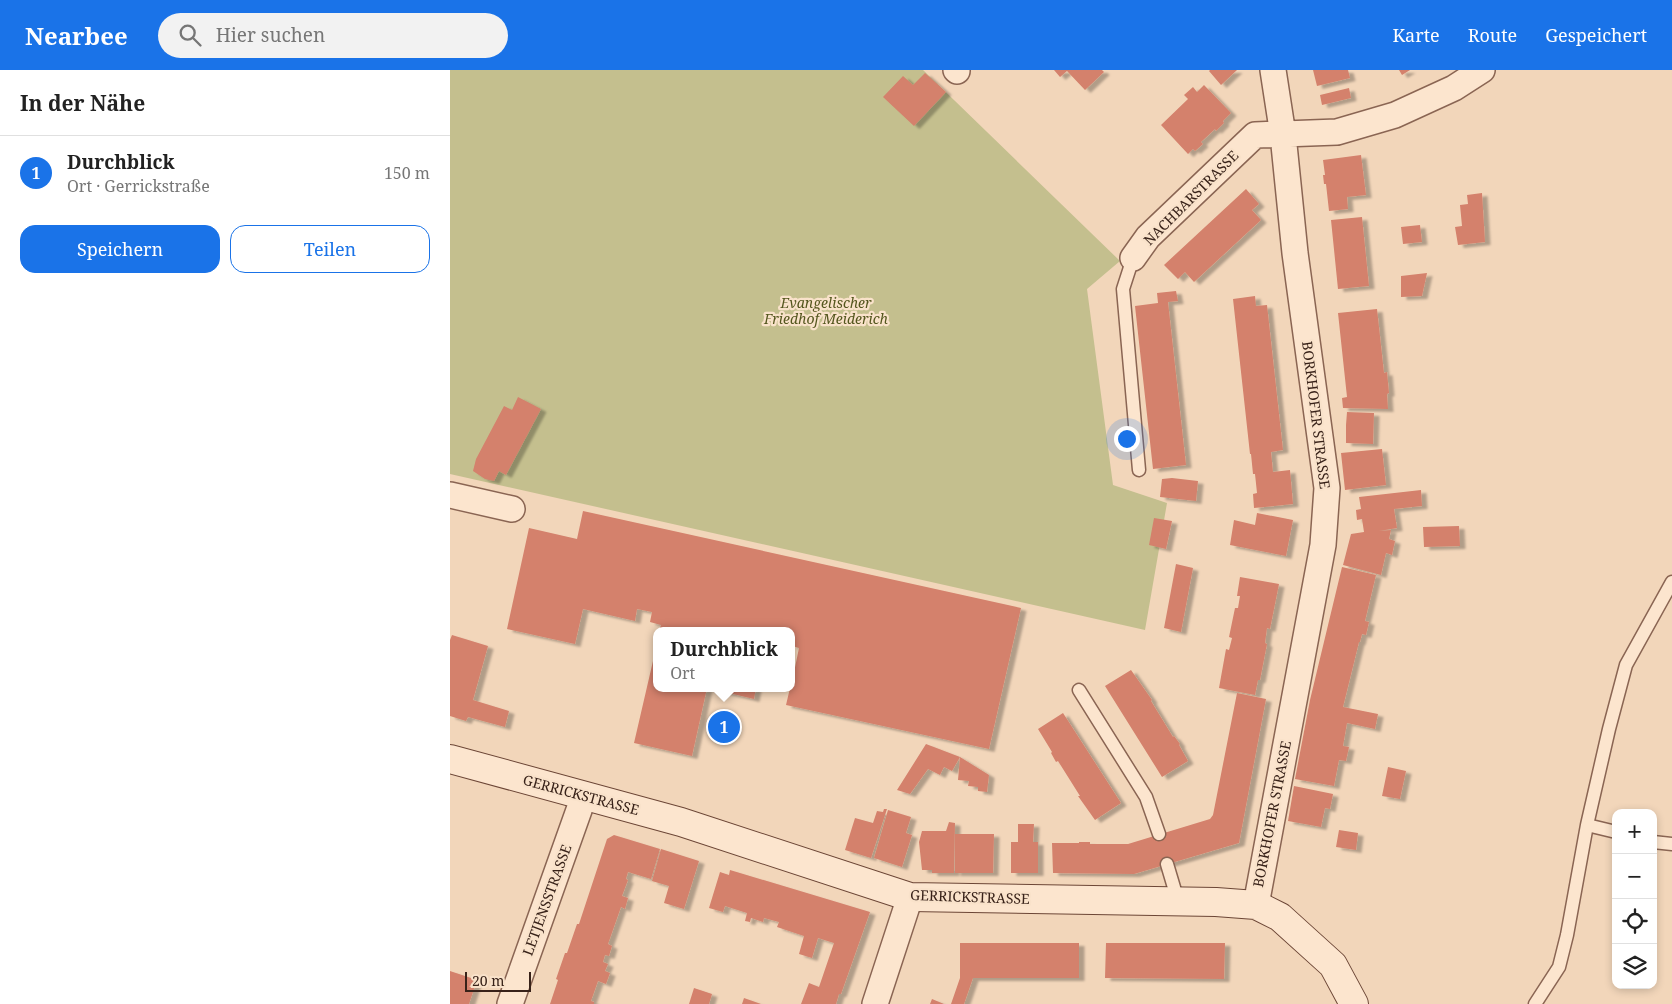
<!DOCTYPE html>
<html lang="de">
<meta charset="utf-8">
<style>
:root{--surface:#fff;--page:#f2f2f2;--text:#222;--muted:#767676;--line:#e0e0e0;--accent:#1a73e8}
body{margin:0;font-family:"Noto Serif",serif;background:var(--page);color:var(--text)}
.controls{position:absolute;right:15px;bottom:15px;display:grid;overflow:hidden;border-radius:10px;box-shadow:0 2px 8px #0003}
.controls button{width:45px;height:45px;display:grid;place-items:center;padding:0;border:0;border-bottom:1px solid var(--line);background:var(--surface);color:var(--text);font:25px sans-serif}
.scale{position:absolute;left:15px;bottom:12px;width:66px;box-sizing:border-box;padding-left:5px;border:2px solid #382219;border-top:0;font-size:14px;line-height:18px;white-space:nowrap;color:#382219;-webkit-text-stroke:4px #f9e2ca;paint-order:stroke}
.you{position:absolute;left:676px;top:368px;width:18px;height:18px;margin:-12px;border:4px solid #fff;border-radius:50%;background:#1a73e8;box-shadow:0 0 0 8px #1a73e833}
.badge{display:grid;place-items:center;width:32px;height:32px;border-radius:50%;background:var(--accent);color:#fff;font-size:16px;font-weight:700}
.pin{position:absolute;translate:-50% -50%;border:2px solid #fff;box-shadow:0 1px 5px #0006}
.popup{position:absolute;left:203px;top:557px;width:142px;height:65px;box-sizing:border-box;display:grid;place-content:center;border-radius:10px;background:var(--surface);filter:drop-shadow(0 1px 4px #0005);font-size:16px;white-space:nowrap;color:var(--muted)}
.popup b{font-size:19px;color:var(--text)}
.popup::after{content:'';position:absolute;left:50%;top:100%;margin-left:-10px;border:10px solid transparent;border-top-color:var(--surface)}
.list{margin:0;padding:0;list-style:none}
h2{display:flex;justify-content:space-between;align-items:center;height:65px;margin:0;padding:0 20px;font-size:21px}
h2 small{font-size:16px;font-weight:400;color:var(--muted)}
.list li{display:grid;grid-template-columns:32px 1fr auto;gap:15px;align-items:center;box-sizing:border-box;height:75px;padding:0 20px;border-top:1px solid var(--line)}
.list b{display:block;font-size:19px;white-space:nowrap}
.list p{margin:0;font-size:16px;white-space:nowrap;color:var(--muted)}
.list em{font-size:16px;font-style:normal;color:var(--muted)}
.actions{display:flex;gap:10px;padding:15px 20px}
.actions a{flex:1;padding:11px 0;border:1px solid var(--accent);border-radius:15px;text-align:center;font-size:18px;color:var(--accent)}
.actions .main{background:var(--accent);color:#fff}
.icon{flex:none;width:28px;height:28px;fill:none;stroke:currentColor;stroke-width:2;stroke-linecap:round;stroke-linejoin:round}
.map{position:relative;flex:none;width:1222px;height:934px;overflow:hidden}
header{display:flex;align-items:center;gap:30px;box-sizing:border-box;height:70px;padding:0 25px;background:var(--accent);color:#fff}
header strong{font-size:24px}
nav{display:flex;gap:28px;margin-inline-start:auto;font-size:18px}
.search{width:350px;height:45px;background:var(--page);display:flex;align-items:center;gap:12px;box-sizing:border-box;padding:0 18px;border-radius:28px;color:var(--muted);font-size:19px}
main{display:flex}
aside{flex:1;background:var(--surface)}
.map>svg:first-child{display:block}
.cemetery{fill:#c4bf8e}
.building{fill:#d4816c;filter:url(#shadow)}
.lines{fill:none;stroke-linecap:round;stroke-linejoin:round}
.lane-casing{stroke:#8a6553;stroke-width:15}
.street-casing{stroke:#8a6553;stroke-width:28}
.secondary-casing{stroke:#6c4636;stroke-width:30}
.lane{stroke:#fce5ce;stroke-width:12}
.street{stroke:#fce5ce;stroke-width:25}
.secondary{stroke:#fce5ce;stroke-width:28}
.labels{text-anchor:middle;stroke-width:4.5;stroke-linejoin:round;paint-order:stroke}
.street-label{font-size:14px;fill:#382219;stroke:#f9e2ca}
.park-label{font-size:14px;font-style:italic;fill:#54561e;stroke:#f9e2ca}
</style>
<header>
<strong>Nearbee</strong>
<div class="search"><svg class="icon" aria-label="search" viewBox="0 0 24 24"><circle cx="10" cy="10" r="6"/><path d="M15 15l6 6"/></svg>Hier suchen</div>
<nav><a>Karte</a><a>Route</a><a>Gespeichert</a></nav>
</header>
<main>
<aside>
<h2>In der Nähe<small></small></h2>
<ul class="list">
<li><span class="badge">1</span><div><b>Durchblick</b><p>Ort · Gerrickstraße</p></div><em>150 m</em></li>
</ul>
<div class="actions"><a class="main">Speichern</a><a>Teilen</a></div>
</aside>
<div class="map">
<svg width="1222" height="934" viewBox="0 0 1222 934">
<defs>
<filter id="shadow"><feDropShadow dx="5.5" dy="3" stdDeviation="1" flood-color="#0004"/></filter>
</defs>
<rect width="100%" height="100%" fill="#f2d6ba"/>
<!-- cemetery -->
<path class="cemetery" d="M0,0H473L670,191L637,219L663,415L717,433L695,560L0,404Z"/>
<!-- building -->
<path class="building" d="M604,0H652L654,2L635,20L617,1L610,7Z
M760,0H787L771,15L759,1Z
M863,0H898L900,8L867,16Z
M949,0H960L952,5Z
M475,3L496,22L464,56L433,27L453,6L463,15Z
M754,15L781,43L773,51L774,53L766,61L765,59L751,72L753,74L745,81L743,79L738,84L711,55L738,29L734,25L743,17L747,22Z
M899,18L901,28L872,35L870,25Z
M911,85L916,125L897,127L898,139L879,141L876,114H874L873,105H875L873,90Z
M796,119L809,134L802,140L811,150L744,212L735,202L728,209L714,195Z
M1032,123L1035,172L1008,175L1005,157L1012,156L1010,135L1018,134L1017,125Z
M912,147L919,216L888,219L881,150Z
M970,155L972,172L953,174L951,157Z
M977,203L972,226L951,227V206Z
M726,221L728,231L718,232L736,395L703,399L685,236L708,233L707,223Z
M805,226L806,236L817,235L833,380L821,382L823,402L840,400L843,434L804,438L803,424L807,423L805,404H803L801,384H800L783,229Z
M927,239L934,303L937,302L939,323L937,324L938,339L893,338L892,328L897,327L888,243Z
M68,327L91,339L56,405L49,401L44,411L35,409L23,401L26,389L54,336L62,340Z
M897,342L924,343L923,374L896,373V355Z
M932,379L936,415L895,420L891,383Z
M722,408L748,411L746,431L710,427L712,409Z
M971,420L972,436L944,439L947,458L929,461L941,460L939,469L945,471L942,485L936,483L931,505L893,495L901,464L914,462L912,449L907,450L906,440L911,439L909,427Z
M133,441L571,538L539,679L336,635L340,618H342V612L349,578L342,576V561H209L211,555L200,552L202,542L187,539L185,551L133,539L125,574L57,559L79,458L127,469Z
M807,443L843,450L836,486L780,475L784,450L805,455Z
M704,448L722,451L716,479L699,475Z
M1009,456L1010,476L974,477L973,457Z
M726,494L743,498L731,562L714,558Z
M892,497L926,505L915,551L919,552L916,565L912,564L910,572H909L893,637L928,644L925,659L897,653L893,676L899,677L896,691L889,690L884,716L845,709L860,630Z
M790,507L829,514L820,559L817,558L815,573L817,574L810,610H808L805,625L769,618L776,579L779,580L782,568L779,567L785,538H788L790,526H787Z
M2,565L38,576L23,630L59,641L55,657L18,647L16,651L0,646V570Z
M206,578V618H257L242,686L184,673Z
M681,600L702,630L701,631L723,667L724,666L730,674L729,675L738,691L712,707L655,616Z
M258,618H306L304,629Z
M787,623L816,629L789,773L684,804L603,803L602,773H629V772H640V774H678L760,749L763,745Z
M613,643L671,733L645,750L628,726H630L608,691L606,692L601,683L602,682L588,659Z
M476,674L510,687L502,701L494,697L490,705L478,699L460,724L447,720Z
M510,687L539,705L537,722L528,721V717L518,716L519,711L508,710Z
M938,697L956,701L950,729L932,726Z
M844,716L883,724L880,739L875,738L871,757L838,751Z
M434,739H437L421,788L395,780L405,748L423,753L427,741L433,742Z
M438,740L461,747L456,763L462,765L452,797L424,788Z
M499,752L505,753L504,803H482V800H472L469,772L472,761H496Z
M568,754H584L583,772H588V803H561V772H568Z
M889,760L908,763L906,780L886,777Z
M505,764H544L543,803H505Z
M164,765L210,779L201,809L178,802L176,809L178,810L172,826L178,828L175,839L171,837L158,874L162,876L159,886L155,885L153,892L158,894L155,901L160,903L156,914L148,911L141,931L144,932V934H100L108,910L106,909L115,883H117L127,854H129L157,769Z
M211,779L249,791L234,839L214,833L219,816L202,811Z
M280,800L420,842L391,924H389L386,934H351L359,913L369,917L384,873L368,868L362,888L349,884L354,866L327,857L329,852L314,848L313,852L301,848L300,852L295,851L297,843L275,836L273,842L259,838L270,802L279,805Z
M510,873H629V908H523L514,934H501L510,908Z
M656,873H775L774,909L655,908Z
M0,901L27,910L19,934H0Z
M244,918L262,924L259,934H239Z
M294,928L311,934H292Z
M482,929L494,934H480Z"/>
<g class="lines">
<defs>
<path id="lane" d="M683,188L673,219L689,400
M629,620L696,727L709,764
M1137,755L1159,659L1176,595L1222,512
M1203,772L1222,774
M717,794L728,831
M1085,934L1109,897L1117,865L1137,755L1166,762"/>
<path id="street" d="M506,0L507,1
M683,188L698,167L805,65L887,62L945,45L1004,18L1032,0
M0,425L62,439
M806,835L873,475L877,418L845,183L833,65L823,0
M60,934L134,726
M425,934L460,827"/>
<path id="secondary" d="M0,689L231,752L460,827L766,832L806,835L830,847L883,895L904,934"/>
</defs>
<!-- lane casing -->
<use href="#lane" class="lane-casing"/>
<!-- street casing -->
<use href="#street" class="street-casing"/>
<!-- secondary casing -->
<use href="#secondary" class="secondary-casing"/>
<!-- lane -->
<use href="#lane" class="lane"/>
<!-- street -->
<use href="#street" class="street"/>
<!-- secondary -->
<use href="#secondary" class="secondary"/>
</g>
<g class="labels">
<!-- street labels -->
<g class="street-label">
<text transform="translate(741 128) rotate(-45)" y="5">NACHBARSTRASSE</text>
<text transform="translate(866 345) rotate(83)" y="5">BORKHOFER STRASSE</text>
<text transform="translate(131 725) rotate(15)" y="5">GERRICKSTRASSE</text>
<text transform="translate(822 744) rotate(-79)" y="5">BORKHOFER STRASSE</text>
<text transform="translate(520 827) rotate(2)" y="5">GERRICKSTRASSE</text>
<text transform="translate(97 830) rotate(-70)" y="5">LETJENSSTRASSE</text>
</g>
<!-- park labels -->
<g class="park-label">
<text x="376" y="238">Evangelischer<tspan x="376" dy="16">Friedhof Meiderich</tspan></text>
</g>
</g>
</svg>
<div class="controls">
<button>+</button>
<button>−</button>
<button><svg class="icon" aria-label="locate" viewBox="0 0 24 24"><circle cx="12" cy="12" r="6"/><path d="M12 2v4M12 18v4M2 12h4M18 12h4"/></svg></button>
<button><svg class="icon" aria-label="layers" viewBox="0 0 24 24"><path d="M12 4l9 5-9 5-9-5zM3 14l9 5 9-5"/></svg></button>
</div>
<div class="scale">20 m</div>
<div class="you"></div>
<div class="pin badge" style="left:274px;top:657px">1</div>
<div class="popup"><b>Durchblick</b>Ort</div>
</div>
</main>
